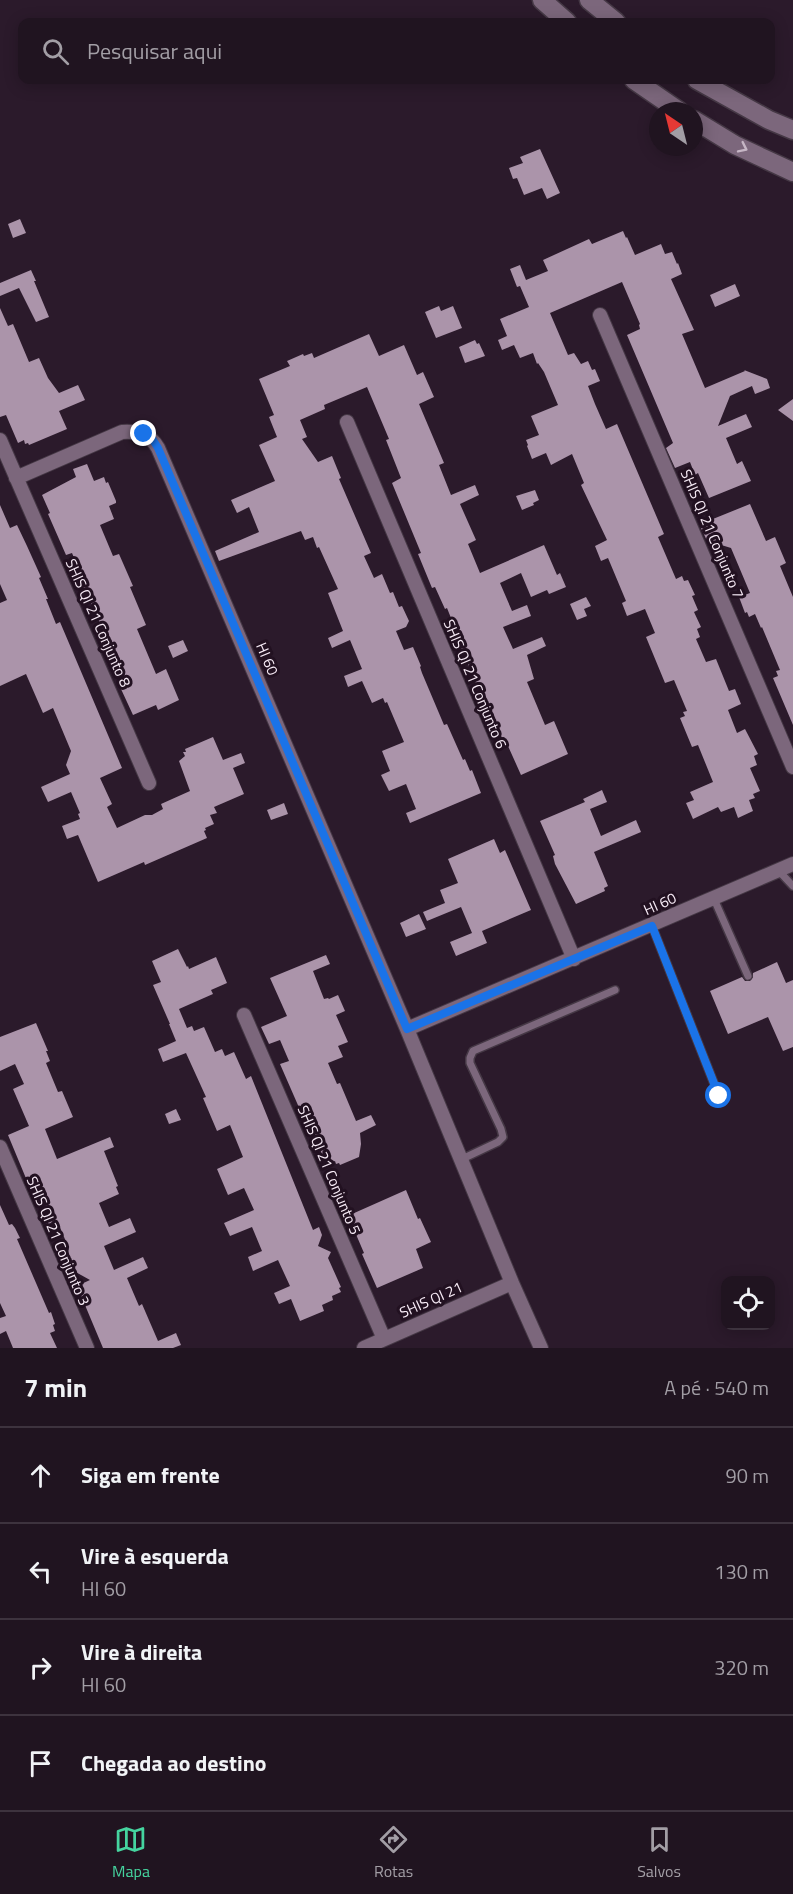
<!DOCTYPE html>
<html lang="pt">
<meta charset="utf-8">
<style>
:root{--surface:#201420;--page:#281d29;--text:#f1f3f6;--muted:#a29ea5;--line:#3d333e;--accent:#45d49f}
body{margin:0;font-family:"Titillium Web",sans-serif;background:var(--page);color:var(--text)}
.controls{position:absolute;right:18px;bottom:18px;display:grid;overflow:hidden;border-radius:12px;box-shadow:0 3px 15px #0003}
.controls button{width:54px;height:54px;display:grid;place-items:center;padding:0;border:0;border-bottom:2px solid var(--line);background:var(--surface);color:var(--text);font:30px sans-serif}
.compass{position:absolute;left:649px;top:102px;width:54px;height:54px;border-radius:50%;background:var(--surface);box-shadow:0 3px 15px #0003;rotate:325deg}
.stop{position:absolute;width:18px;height:18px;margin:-14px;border:4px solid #1a73e8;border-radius:50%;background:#fff}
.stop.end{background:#1a73e8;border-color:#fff;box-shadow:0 2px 6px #0008}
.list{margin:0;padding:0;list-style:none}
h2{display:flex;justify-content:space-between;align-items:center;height:78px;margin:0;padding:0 24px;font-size:26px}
h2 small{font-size:20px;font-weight:400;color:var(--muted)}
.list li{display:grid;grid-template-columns:39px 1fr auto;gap:18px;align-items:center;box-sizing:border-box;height:96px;padding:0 24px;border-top:2px solid var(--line)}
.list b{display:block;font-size:22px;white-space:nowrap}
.list p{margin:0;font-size:20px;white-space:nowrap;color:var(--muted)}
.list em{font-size:20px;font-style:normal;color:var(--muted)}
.icon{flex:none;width:33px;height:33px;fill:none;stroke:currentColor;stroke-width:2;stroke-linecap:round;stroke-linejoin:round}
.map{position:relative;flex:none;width:793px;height:1348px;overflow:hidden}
.search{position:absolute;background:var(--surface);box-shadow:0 3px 15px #0003;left:18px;right:18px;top:18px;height:66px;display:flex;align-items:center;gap:15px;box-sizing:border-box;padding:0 21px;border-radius:12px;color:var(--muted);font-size:22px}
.sheet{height:462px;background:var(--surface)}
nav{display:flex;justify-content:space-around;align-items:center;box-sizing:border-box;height:84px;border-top:2px solid var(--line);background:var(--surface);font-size:16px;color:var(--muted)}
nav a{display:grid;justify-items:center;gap:3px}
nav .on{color:var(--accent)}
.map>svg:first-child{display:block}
.building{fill:#ab94aa}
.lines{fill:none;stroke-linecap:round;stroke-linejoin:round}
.service-casing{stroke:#453845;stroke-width:10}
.minor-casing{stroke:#453845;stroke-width:16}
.secondary-casing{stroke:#453845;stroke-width:21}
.service{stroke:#7c677c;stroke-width:7}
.minor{stroke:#7c677c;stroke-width:14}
.secondary{stroke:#7c677c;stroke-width:18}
.oneway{stroke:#c6b6c5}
.route{stroke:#1a73e8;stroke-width:8}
.labels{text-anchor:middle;stroke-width:6;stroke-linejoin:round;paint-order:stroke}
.street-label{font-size:15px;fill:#f7ebf6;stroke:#221121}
</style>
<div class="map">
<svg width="793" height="1348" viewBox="0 0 793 1348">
<rect width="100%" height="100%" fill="#2b1a2b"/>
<!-- building -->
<path class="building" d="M540,149L560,193L547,199L542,188L524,195L517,178L513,179L509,168L523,163L520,157Z
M20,219L26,233L13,238L8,224Z
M623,231L626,238L627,237L635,255L661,244L665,254L672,252L677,264L678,263L682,274L671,279L694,330L682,334L705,388L745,371L744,370L767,379L770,388L755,394L752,386L730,396L718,426L746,414L752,427L726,438L737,464L742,461L751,481L709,498L698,473L695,475L690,462L675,468L666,448L673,443L627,335L640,329L639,325L640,324L622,282L550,313L568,355L574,353L581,364L588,361L592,370L595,369L600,381L588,386L595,404L606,429L617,424L664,534L658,537L676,579L682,576L684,581L688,580L695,595L692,596L698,610L694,612L701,627L697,629L700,637L696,639L706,662L716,659L729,691L735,689L741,704L728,710L737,733L745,729L758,754L754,756L757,765L750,768L760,791L753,794L755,798L749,800L753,811L738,818L734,807L721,812L718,807L693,819L686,803L694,800L690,792L713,782L698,745L692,747L680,718L685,716L683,712L687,711L674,680L665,683L646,637L655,633L645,609L627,616L622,603L626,601L608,558L601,561L595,546L607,540L581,485L584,483L572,454L551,465L546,453L532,459L527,446L528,445L526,440L539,435L531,416L558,405L544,372L538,363L537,364L533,353L520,358L514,345L502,350L498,340L507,336L500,319L529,307L520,286L517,287L510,269L520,265L526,280L548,271L543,260L589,239L592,244Z
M31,270L36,281H34L49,317L36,322L19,288L0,296V283Z
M735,284L740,296L715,307L710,295Z
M439,306L441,311L453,306L462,328L436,338L425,312Z
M0,308L8,326L13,324L29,362L39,358L48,378L59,393L78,385L85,400L59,411L67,429L29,445L28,443L25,444L24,440L18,443L6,415L0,417Z
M369,334L379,356L404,345L417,375L423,372L434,397L419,404L444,463L439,465L451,495L475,485L479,495L460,504L476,540L468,544L480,573L544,545L557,575L560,573L566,587L549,594L547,590L531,597L521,573L500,583L512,611L527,605L531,616L503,627L513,649L542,637L546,646L527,655L534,679L527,682L545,725L554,721L568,754L521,775L504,737L502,738L480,688H478L453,629L455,628L447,608L445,609L435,587L432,588L418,554L421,553L392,483L401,478L386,440L389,439L367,387L324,405L325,409L300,420L307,437L302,439L318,462L332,456L341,478L339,479L371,553L364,556L374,578L382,574L390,593L393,592L399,607L402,606L409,621L406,627L396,631L404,650L413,647L421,666L420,667L422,673L444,725L447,724L463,760L465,759L470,771L472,770L481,793L410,823L406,813L416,809L406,784L389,791L381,775L390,771L382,751L404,742L387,702L385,703L383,698L372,703L362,681L348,687L344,676L362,669L350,640L332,648L328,638L343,631L328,593L338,589L319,547L317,548L313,537L305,540L301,531L219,561L215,551L259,532L249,507L237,513L231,500L275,481L259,445L277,437L269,417L274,415L259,379L290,366L287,361L303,354L304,356L312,353L314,358Z
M475,340L477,344L479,343L485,356L465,363L459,347Z
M793,399V421L778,410Z
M87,464L94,481L104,477L106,483L108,482L116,501V503L109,506L114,519L100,525L113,556L119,554L133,586L130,587L146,625L137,629L156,674L166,669L179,700L158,710L156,705L133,715L121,689L124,687L98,632L103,630L88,596L86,597L81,585L84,582L72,553L66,555L48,514L50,513L42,495L76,477L73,469Z
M535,490L539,500L533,503L534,505L522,510L516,496Z
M750,504L766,541L775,537L786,563L780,566L793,597V725L773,678L778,676L776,671L780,670L762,627L761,628L755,614L749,617L747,612L745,613L739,597L750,593L731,548L718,544L710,547L701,528L710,525L708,521Z
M0,505L10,528L17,525L27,546L41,577L39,578L48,599H46L56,624L60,622L122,768L100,778L112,804L107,807L117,828L145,815H152L163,809L161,804L190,791L179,761L185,756L183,752H186L185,749L213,737L223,760L241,753L245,763L233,768L244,794L214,807L217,813L210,815L214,824L205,828L206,830L204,831L207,838L145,865L144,862L98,882L78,835L67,839L62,826L80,819L78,814L80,813L71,792L48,802L41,787L70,774L66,765L71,751L53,708L43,713L26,674L0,686V603L7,600L0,584Z
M586,597L591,606L584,609L587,616L577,620L570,604Z
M183,640L188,651L173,658L168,646Z
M602,790L607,802L590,809L601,836L636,820L641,832L594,852L608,886L604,888L605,891L576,904L555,864L553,856L555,855L540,821L585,802L583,799Z
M284,803L288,814L271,820L267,810Z
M494,839L500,853L505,850L531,910L482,931L487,943L456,956L450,942L472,933L461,907L427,921L423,912L445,903L440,890L458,883L448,859Z
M419,914L426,929L406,937L400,923Z
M178,949L187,967L188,966L189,969L216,957L227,983L211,990L213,994L179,1009L187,1028L192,1026L194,1031L204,1027L215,1052L222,1049L225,1056L234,1052L246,1079L251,1076L313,1230L319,1227L322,1235L318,1246L331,1252L328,1258L341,1287L339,1288L341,1292L332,1296L333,1300L322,1305L324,1311L300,1321L291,1299L279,1304L274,1293L290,1286L278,1260L253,1271L248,1257L262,1251L252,1227L230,1236L224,1223L254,1210L244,1188L228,1195L217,1169L243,1157L230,1125L217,1131L203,1098L206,1097L186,1053L163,1062L158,1049L176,1041L169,1024H170L153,985L161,982L152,961Z
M326,955L330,964L313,971L324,999L328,998L329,999L338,995L345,1011L336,1015L348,1042L338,1046L343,1057L328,1063L337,1084L340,1083L356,1121L371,1115L376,1125L360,1133L361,1144L359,1157L340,1165L339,1163L336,1164L335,1161L332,1162L330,1157L324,1159L314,1134L311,1135L280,1064L289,1061L280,1040L269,1044L261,1027L287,1016L270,978Z
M777,962L786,983L793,980V1047L783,1051L768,1017L728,1034L710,991L742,977L745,981H750L753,977V973Z
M36,1023L48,1051H46L50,1061L46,1063L58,1092L62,1091L73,1117L45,1129L57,1159L110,1137L114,1147L104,1151L118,1186L116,1187L119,1194L99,1203L109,1227L130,1218L136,1232L104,1246L114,1270L143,1257L148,1268L127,1278L139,1306L142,1304L158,1341L176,1333L181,1345L173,1348H103L77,1286L90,1280L63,1265L69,1249L57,1220L46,1225L40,1211L47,1208L37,1186L30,1188L8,1135L29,1126L13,1089L24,1084L15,1064L0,1071V1037Z
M176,1109L181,1120L169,1124L165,1114Z
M406,1190L418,1219L420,1218L431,1242L416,1249L423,1268L377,1288L362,1254L364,1253L349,1218L352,1216V1214Z
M0,1205L9,1225L12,1224L15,1228L20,1238L17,1239L49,1313L51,1312L55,1324L53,1325L55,1331L50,1333L57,1348H13L6,1331L0,1334V1318L6,1316L0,1303Z"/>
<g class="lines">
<defs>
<path id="service" d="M778,870L793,886
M714,899L748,976
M652,926L719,1096
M460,1160L498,1142L503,1137L501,1129L470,1063V1058L473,1051L615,990"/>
<path id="minor" d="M600,315L793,767
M347,422L574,959
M0,440L149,783
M16,478L122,432C138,431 150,434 158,448L407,1029L512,1283L541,1348
M244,1015L384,1339
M407,1029L793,864
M0,1147L87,1348
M364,1348L512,1283"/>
<path id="secondary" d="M542,0L567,22
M589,0L616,22
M634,80L679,111
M697,80L769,120L793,130
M694,120L735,145L793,172"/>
</defs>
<!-- service casing -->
<use href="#service" class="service-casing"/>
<!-- minor casing -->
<use href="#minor" class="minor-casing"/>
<!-- secondary casing -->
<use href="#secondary" class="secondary-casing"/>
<!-- service -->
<use href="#service" class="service"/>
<!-- minor -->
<use href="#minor" class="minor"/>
<!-- secondary -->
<use href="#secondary" class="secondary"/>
</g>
<!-- one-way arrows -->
<defs><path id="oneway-chevron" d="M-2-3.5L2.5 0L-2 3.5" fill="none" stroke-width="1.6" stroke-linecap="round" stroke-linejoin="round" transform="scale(1.5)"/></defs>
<use class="oneway" href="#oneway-chevron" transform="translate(743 148) rotate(26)"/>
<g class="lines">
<!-- route -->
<path class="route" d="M144,434L153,440L158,448L407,1029L652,926L719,1096"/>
</g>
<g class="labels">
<!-- street labels -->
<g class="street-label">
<text transform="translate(712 534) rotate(67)" y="5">SHIS QI 21 Conjunto 7</text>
<text transform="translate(98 623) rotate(66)" y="5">SHIS QI 21 Conjunto 8</text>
<text transform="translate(267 659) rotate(67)" y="5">HI 60</text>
<text transform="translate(475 684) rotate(67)" y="5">SHIS QI 21 Conjunto 6</text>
<text transform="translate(660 904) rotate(-24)" y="5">HI 60</text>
<text transform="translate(329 1170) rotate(67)" y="5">SHIS QI 21 Conjunto 5</text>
<text transform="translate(58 1241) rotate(67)" y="5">SHIS QI 21 Conjunto 3</text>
<text transform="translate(431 1300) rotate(-24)" y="5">SHIS QI 21</text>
</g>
</g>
</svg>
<div class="controls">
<button><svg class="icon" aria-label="locate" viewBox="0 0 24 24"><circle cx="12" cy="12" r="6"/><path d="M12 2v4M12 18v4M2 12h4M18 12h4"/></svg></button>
</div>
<svg class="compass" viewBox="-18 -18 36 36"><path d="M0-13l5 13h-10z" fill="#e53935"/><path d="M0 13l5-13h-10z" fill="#a29ea5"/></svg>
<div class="stop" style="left:719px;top:1096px"></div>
<div class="stop end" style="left:144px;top:434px"></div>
<div class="search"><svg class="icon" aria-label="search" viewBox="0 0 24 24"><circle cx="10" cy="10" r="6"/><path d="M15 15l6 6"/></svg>Pesquisar aqui</div>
</div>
<section class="sheet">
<h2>7 min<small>A pé · 540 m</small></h2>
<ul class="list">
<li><svg class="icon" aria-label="ahead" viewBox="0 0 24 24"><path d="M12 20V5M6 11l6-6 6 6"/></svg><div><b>Siga em frente</b></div><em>90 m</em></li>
<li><svg class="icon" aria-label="left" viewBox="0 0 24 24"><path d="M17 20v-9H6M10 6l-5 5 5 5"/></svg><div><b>Vire à esquerda</b><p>HI 60</p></div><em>130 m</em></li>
<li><svg class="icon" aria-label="right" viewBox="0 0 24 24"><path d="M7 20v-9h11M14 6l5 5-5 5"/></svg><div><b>Vire à direita</b><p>HI 60</p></div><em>320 m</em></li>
<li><svg class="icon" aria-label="arrive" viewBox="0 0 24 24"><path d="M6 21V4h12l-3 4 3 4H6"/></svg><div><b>Chegada ao destino</b></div></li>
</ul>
</section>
<nav>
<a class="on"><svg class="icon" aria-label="map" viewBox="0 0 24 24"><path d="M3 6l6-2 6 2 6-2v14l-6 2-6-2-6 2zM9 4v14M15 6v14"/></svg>Mapa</a>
<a><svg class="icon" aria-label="directions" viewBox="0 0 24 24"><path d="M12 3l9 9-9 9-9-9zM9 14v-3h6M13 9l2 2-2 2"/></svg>Rotas</a>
<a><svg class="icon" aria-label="saved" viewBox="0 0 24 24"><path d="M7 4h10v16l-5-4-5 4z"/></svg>Salvos</a>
</nav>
